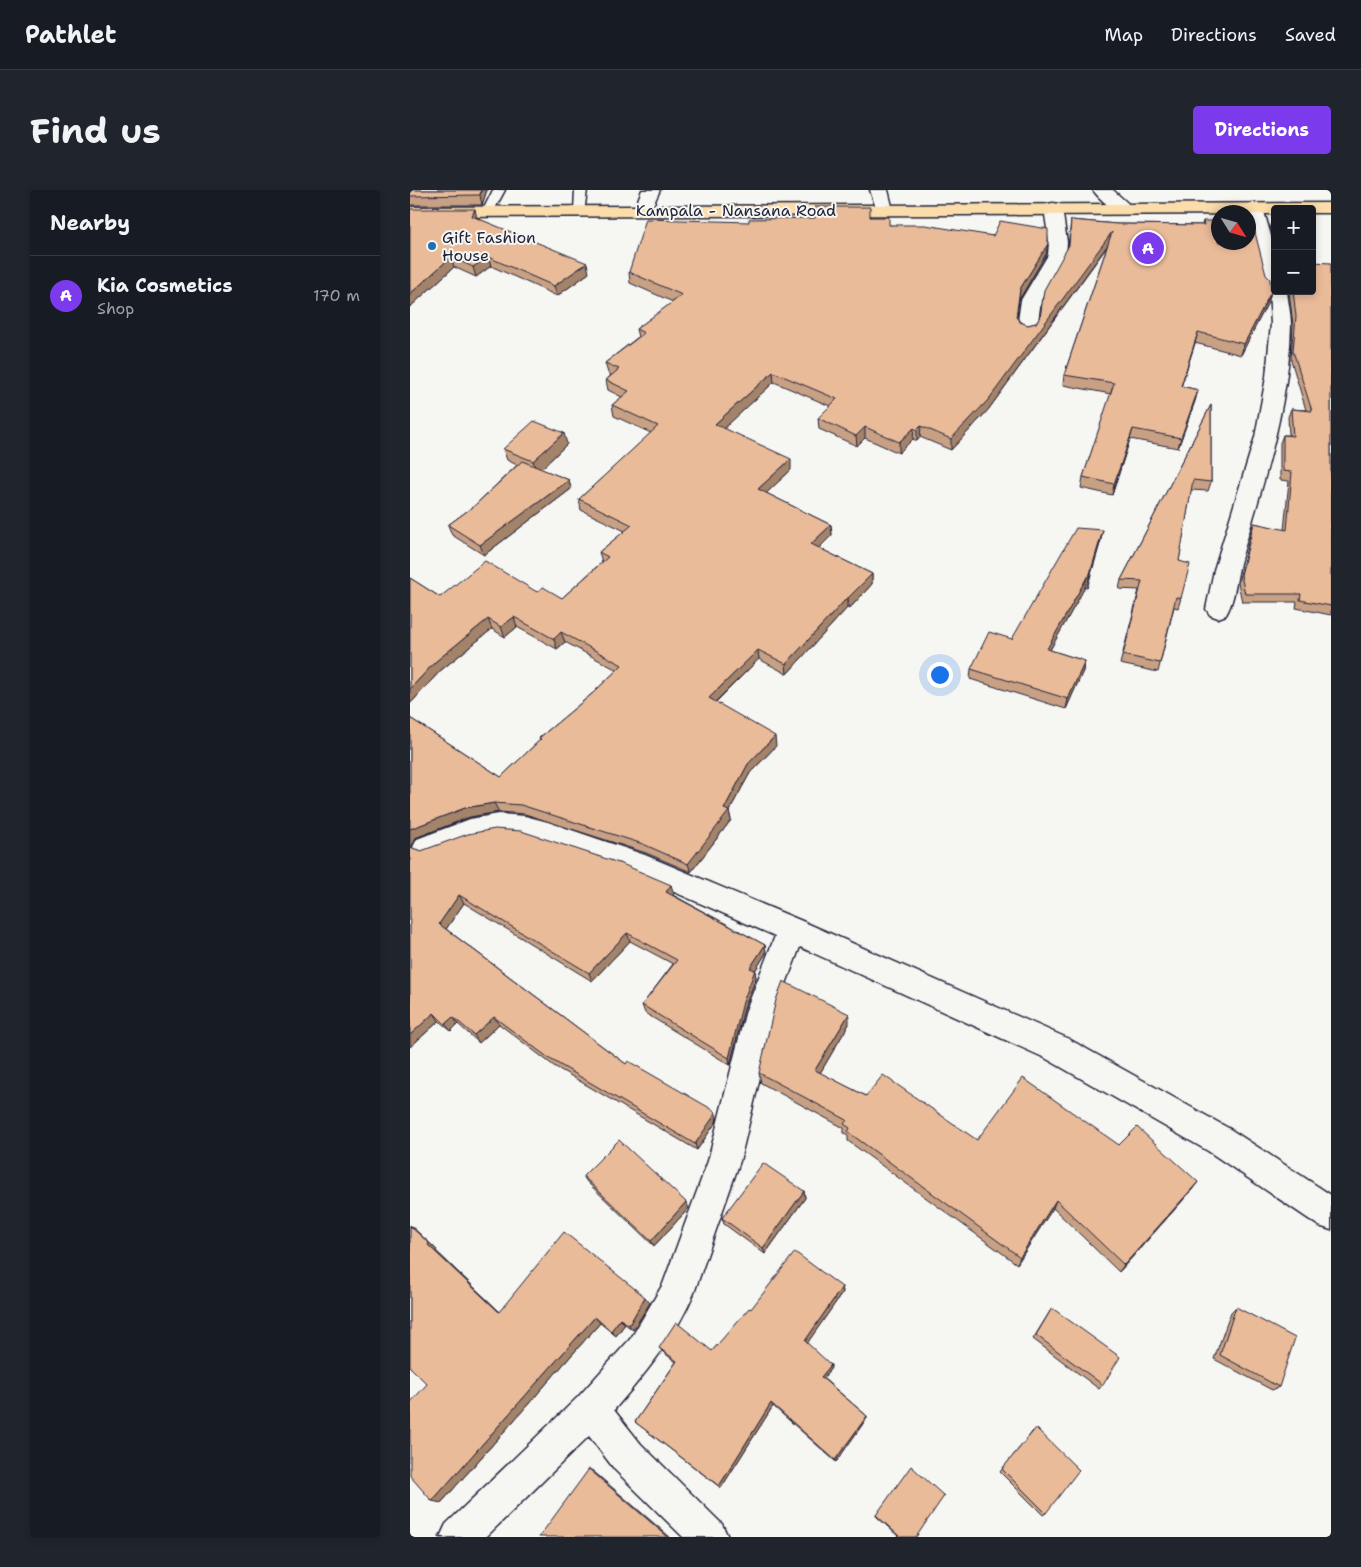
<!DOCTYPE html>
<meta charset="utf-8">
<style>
:root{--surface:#171b24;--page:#20242c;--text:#f1f3f6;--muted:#9ea1a6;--line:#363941;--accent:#7c3aed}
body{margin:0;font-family:"Shantell Sans",sans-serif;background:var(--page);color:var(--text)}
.controls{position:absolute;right:15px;top:15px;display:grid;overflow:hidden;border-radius:5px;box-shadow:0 2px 8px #0003}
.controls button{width:45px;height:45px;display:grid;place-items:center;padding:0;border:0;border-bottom:1px solid var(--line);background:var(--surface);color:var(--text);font:25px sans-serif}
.compass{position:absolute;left:801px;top:15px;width:45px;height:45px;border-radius:50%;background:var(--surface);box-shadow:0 2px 8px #0003;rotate:127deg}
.you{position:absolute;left:529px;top:484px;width:18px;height:18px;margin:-12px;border:4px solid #fff;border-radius:50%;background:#1a73e8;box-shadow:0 0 0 8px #1a73e833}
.badge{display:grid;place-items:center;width:32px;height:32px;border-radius:50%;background:var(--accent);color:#fff;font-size:16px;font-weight:700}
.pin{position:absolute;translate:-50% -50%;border:2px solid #fff;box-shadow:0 1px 5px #0006}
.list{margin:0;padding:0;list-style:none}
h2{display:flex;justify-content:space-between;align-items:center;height:65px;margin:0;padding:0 20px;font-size:21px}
h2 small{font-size:16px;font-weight:400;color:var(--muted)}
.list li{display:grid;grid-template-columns:32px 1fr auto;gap:15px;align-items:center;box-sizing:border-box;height:80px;padding:0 20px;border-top:1px solid var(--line)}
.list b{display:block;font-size:19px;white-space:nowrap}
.list p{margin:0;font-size:16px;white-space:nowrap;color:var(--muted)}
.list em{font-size:16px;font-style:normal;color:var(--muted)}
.map{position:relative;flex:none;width:921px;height:1347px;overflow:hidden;border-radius:5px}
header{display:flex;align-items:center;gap:30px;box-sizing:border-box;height:70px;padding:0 25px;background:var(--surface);border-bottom:1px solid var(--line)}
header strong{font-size:24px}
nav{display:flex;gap:28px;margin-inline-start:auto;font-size:18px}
.intro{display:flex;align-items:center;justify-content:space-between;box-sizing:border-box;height:120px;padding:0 30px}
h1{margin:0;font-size:35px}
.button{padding:12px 22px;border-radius:5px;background:var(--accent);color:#fff;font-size:18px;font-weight:700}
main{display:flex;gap:30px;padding:0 30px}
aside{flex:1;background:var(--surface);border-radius:5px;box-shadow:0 2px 8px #0003}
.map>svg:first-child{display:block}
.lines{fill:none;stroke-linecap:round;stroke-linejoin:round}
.lane-casing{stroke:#22223b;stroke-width:3}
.street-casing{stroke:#22223b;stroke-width:3}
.primary-casing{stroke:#22223b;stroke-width:3}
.lane{fill:#f6f6f2;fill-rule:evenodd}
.street{fill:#f6f6f2;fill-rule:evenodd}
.primary{fill:#fbddab;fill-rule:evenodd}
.wall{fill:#c8a184;stroke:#22223b}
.shaded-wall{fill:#a3836b;stroke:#22223b}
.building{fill:#e9bb99;stroke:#22223b}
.poi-dot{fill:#1f6fb2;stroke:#f6f6f2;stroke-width:2}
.labels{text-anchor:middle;stroke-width:4;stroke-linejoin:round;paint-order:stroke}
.far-street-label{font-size:16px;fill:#22223b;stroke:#f6f6f2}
.far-poi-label{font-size:16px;fill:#22223b;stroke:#f6f6f2;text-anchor:start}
</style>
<header>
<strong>Pathlet</strong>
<nav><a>Map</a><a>Directions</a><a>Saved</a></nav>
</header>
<div class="intro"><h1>Find us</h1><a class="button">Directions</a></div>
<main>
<aside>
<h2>Nearby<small></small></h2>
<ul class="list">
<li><span class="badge">A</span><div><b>Kia Cosmetics</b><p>Shop</p></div><em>170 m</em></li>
</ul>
</aside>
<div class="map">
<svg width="921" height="1347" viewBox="0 0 921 1347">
<rect width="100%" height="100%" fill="#f6f6f2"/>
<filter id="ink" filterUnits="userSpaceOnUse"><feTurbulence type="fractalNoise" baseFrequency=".02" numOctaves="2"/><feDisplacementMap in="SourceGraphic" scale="10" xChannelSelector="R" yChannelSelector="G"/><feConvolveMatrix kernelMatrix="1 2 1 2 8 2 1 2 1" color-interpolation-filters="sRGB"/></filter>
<g filter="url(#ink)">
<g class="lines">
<defs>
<path id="lane" d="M83,0H95L82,24H74L72,22Z
M165,0H177L174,23L170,24L164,21Z"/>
<path id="street" d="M232,0H250L239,24L233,25L227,24L224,20Z
M460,0H478L483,20L480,24L474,25L468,24Z
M683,0H703L723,18L720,22C707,25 691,11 683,0Z
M643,13L649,14L652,18L657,52L656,65L631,110L627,138L624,142L617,144L610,142L607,138L611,110L638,65L639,52L634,18L637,14Z
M844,13L850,14L853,18L865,60V101H877C878,112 881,124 881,135C879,215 854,291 832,366C826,385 826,408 816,425L808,428L800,425L796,419L804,380L845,247L856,187L861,134L859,99L855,95L838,31V22H836L835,18L838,14Z
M89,624L115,626L138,632L235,665L392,731L657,848L820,939L921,1005V1040L909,1036L798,961L635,868L390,757L366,820L330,971L284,1103C265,1148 235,1184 204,1220L231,1254L312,1334L318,1347H273L205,1280L179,1246L76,1347H30L36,1334L168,1207L221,1148L253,1094L298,971L336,820L365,746L216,681L115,648L89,646L62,651L17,668L7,665L3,657L7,649L60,629Z"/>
<path id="primary" d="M921,13V23H902V19H865V24L0,27V17Z"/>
</defs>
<!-- lane casing -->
<use href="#lane" class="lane-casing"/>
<!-- street casing -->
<use href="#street" class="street-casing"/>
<!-- primary casing -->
<use href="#primary" class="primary-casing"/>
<!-- lane -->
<use href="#lane" class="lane"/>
<!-- street -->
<use href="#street" class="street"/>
<!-- primary -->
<use href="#primary" class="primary"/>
</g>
<!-- wall -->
<path class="wall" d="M0,0H77L72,15H0Z
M0,19L67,28L179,83L147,106L81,76L66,87L44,77L0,117Z
M460,27L479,35L583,46L638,54L636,64L609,110L607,127L610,132L618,135L626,133L630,128L658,57L661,30L707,34L792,35L793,31L861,102L858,112L831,165L785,153L771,196L788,200L785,211L768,258L720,249L702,305L671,298L673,287L701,204L653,195L654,185L697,57L578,220L541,260L510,247L507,251L503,249L489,263L455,248L447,256L409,239L408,228L420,216L364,192L314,238L381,280L356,303L421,335L422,345L409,358L462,384V394L439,419L437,418L377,484L349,469L306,512L366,556L340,583L319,621L321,630L281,682L236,663L115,624L89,622L60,627L5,648L1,658L11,661L264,704L263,705L355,755L356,763L345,781L346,788L334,819L320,875L235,823L232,815L263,774L220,751L182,791L54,713L36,739L216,874L307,927L306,932L287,960L144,876L89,834L69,853L48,834L41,841L29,831L0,857V528L91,587L130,550L129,548L183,503L207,480L155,452L147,459L107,437L95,447L82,439L30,481L0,514V388L30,407L127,402L152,408L192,372L189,362L215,341L171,320L169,309L241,243L204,226L202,215L212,207L198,200L196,190L201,185L198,183L195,173L228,147L226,139L263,112L220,93L219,82L339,32L405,28Z
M921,73V425L886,418L887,412H832L828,393L841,341L844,333L874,340L879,291L870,290V253L873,245H879L878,227L881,219L896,220L881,170L883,135L879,101H902Z
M801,215V292L798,301L781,300L769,371L771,408L768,418L764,417L748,482L710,474L729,400L709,399L711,390Z
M157,254L131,279L159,290L161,299L74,365L42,345L38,335L64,316L107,275L97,270L93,259Z
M691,350L677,398L675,397L640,460L675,471L673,481L656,519L560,489L561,479L602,449Z
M439,834L410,883L456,906L567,950L709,955L782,1000L709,1082L643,1018L607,1074L438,951V945L434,943V938L351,893L349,883Z
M173,986L279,1018L244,1056L177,992Z
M394,1001L395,1008L355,1064L314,1034L312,1028Z
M0,1035L27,1060L26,1061L90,1122L240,1113L223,1140L215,1134L206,1146L190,1133L31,1313L17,1194L0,1177Z
M432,1097L433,1102L397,1153L421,1178L413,1188L457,1226V1228L426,1272L363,1216L311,1298L225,1232L266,1172L253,1162L249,1158L302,1161L341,1119Z
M826,1117L869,1197L862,1200L804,1169L821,1122Z
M642,1118L693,1195L689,1199L623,1149Z
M623,1241L636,1323L633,1325L590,1282Z
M466,1325L506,1347H489L466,1326Z"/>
<!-- shaded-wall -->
<path class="shaded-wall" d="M71,0H77L72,15L70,5Z
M65,19L67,29L62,26Z
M702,42L700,52L578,220L541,260V249Z
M638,54L636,64L609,110L610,99Z
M41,67L44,77L0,117V104Z
M78,67L81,76L66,87L63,77Z
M177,73L179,83L147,106L144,96Z
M861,102L858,112L831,165L834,154Z
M788,142L785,153L768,207L771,196Z
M363,182L364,192L307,245L305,234Z
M788,200L785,211L768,258L771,248Z
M511,236L510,247L507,251V240Z
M455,237V248L447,256L446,246Z
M504,238L503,249L489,263V252Z
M723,239L720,249L702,305L704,294Z
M154,243L157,254L127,283L123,271Z
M381,269V280L349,310L348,299Z
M159,290L161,299L74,365L70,355Z
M421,335L422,345L402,365L401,354Z
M693,340L691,350L677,398L679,387Z
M462,384V394L439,419L438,408Z
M677,387L675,397L635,469L637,459Z
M437,408V418L377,484L376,474Z
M104,427L107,437L95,447L91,437Z
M78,429L82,439L30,481L0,514V499L25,472Z
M151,442L155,452L147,459L144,449Z
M348,460L349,469L300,517L299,508Z
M675,471L673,481L656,519L658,509Z
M365,546L366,556L340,583L319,621L321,630L281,682L278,674L314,619L338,574Z
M84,613L89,622L60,627L5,648L1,658L0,657V639L55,618Z
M261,695L264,704L259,710L256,702Z
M49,705L54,713L34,742L29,734Z
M217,743L220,751L182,791L179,783Z
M355,755L356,763L345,781L346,788L334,819L320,875L319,868L340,778Z
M24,823L29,831L0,857V845Z
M439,824V834L406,890L405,880Z
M43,827L48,834L41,841L35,834Z
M84,827L89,834L69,853L64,845Z
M305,921L307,927L306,932L287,960L285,954Z
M788,992L782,1000L709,1082L714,1075Z
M394,1001L395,1008L355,1064L353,1058Z
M646,1010L643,1018L607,1074L610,1067Z
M276,1012L279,1018L244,1056L241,1051Z
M0,1035L27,1060L26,1061L96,1128L89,1122L18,1055Z
M432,1097L433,1102L396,1155L395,1151Z
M235,1107L240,1113L223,1140L219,1135Z
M185,1127L190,1133L31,1313L22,1311Z
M210,1129L215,1134L206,1146L201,1141Z
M421,1175V1178L412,1190L411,1187Z
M361,1213L363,1216L311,1298L309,1296Z
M457,1226V1228L426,1272L425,1270Z
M179,1279L183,1281L260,1347H258Z"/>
<!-- building -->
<path class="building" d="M0,0H71L70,5L0,6Z
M405,17H460V27H479V35H515L583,46L590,31L638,39V54L610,99L606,127L610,132L618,135L626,133L630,128L634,100L659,55L661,30L707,34L794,35L793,31H808V52H838V31H842L856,85L860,89L861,102L834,154L788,142L771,196L788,200L771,248L723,239L704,294L673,287L704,193L654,185L702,42L579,209L541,249L511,236L507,240L504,238L489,252L455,237L446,246L408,228L427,209L363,182L305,234L381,269L348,299L421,335L401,354L462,384L438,408H437L376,474L348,460L299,508L365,546L338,574L314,619L319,621L278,674L233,654L111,615L84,613L55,618L0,639V528L91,587L131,549L129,548L183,503L212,475L151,442L144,449L104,427L91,437L78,429L25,472L0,499V388L30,407L75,371L127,402L133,397L152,408L198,367L189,362L222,335L169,309L248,236L202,215L219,201L196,190L209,179L195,173L234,143L226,139L272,105L219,82L236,29L339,32V29L405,28Z
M0,19H65L62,26L177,73L144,96L78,67L63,77L41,67L0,104Z
M902,72L921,73V416L890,410L891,404H835L831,385L844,333L877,340L882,282L873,281V245L883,246L881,219L902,221L883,161L886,126L883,101H902Z
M801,215V292L783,290L769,371L780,374L771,408L766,407L750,473L713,465L732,391L711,390Z
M124,231L154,243L123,271L93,259Z
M112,271L159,290L70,355L38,335L64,316Z
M666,338L693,340L679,387H677L637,459L675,471L658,509L561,479L579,442L602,449Z
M85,639L111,641L212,674L261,695L256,702L355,755L340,778L345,780L333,812L319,868L232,815L267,770L217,743L179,783L49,705L29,734L216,874L218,871L305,921L304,926L285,954L140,869L84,827L64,845L43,827L35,834L24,823L0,845V657L11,661L58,644Z
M373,791L439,824L405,880L456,906L473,885L567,950L613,888L709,955L727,937L788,992L714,1075L646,1010L610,1067L438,942L440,938L434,934L437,930L349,883L366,810Z
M209,950L276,1012L241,1051L173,986Z
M353,973L394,1001L353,1058L312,1028Z
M0,1036L19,1053L18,1055L89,1122L154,1042L235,1107L219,1135L210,1129L201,1141L185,1127L22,1311L0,1286V1213L17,1194L0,1177Z
M385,1062L432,1097L395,1151L421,1175L411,1187L457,1226L425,1270L361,1213L309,1296L225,1232L267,1171L249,1158L266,1132L302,1161L339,1118L341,1119Z
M826,1117L885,1148L869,1197L810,1165Z
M642,1118L710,1167L693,1195L626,1145Z
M626,1238L669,1280L636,1323L592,1279Z
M501,1276L534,1306L506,1347H490L466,1325Z
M179,1279L258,1347H129Z"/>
</g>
<!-- markers -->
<circle class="poi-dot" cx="22" cy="56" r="5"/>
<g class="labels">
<!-- far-street labels -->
<g class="far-street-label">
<text x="326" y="26">Kampala - Nansana Road</text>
</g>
<!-- far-poi labels -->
<g class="far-poi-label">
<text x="32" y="53">Gift Fashion<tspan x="32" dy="18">House</tspan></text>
</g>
</g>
</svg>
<div class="controls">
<button>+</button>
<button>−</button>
</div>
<svg class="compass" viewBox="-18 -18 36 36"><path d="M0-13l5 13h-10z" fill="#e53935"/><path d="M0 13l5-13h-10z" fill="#9ea1a6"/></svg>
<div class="you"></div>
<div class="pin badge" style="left:738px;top:58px">A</div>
</div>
</main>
